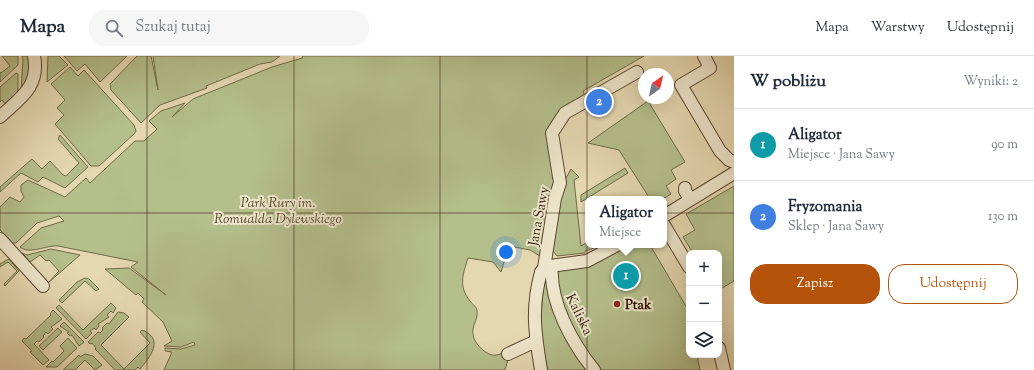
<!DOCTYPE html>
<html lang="pl">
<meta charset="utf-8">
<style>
:root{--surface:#fff;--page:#f6f6f7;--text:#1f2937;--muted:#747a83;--line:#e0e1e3;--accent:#b45309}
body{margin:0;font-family:"Sorts Mill Goudy",serif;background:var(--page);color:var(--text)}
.controls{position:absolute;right:12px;bottom:12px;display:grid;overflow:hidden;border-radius:8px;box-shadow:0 4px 16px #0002}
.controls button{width:36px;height:36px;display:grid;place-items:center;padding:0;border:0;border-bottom:1px solid var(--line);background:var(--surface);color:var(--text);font:20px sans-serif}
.compass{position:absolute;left:638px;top:12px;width:36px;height:36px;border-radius:50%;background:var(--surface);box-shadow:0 4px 16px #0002;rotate:34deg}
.you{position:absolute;left:506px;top:196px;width:14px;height:14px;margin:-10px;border:3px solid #fff;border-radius:50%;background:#1a73e8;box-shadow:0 0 0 6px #1a73e833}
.badge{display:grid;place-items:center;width:26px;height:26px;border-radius:50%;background:var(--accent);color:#fff;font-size:13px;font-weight:700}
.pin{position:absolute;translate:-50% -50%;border:2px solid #fff;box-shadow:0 1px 4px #0006}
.popup{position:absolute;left:585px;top:140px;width:82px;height:52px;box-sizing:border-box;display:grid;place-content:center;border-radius:8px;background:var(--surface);filter:drop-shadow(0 1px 3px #0005);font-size:13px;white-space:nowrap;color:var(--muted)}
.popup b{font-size:15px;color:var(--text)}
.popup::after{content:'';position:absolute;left:50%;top:100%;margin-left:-8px;border:8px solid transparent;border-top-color:var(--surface)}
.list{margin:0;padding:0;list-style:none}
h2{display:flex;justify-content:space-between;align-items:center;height:52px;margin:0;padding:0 16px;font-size:17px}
h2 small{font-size:13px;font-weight:400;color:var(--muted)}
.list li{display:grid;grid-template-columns:26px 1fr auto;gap:12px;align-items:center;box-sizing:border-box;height:72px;padding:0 16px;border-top:1px solid var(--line)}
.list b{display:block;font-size:15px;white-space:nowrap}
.list p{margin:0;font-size:13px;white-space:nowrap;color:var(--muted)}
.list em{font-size:13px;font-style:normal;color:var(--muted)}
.actions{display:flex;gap:8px;padding:12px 16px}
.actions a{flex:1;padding:9px 0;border:1px solid var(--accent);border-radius:16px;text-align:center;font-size:14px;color:var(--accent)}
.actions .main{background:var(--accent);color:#fff}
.icon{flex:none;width:22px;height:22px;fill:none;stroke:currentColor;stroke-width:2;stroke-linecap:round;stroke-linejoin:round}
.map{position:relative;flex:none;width:734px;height:314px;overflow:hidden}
header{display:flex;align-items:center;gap:24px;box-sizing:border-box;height:56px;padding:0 20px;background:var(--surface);border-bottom:1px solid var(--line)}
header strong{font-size:19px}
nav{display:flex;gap:22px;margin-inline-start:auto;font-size:14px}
.search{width:280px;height:36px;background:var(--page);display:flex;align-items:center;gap:10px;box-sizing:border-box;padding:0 14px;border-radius:16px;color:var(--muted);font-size:15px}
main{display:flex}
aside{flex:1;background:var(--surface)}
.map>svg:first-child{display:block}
.green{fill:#b4bf8c;stroke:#706a48}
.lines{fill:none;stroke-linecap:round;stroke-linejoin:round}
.minor-casing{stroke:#5b4530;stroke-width:14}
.minor{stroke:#eee6cc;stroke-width:12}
.grid{fill:none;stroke:#2d1405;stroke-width:1;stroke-opacity:0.55}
.poi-dot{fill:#8f2418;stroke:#eee6cc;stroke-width:1.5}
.labels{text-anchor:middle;stroke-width:4;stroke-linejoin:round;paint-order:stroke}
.park-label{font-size:14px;font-style:italic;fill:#56472e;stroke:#eee6cc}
.street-label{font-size:14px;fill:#2d1405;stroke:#eee6cc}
.poi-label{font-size:14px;font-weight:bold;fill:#2d1405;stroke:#eee6cc;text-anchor:start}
</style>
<header>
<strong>Mapa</strong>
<div class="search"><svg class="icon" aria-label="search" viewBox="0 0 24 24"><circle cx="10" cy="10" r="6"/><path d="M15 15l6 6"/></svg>Szukaj tutaj</div>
<nav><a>Mapa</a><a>Warstwy</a><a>Udostępnij</a></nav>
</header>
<main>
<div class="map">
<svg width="734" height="314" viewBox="0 0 734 314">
<rect width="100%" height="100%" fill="#e5d8b1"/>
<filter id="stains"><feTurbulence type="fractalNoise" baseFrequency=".005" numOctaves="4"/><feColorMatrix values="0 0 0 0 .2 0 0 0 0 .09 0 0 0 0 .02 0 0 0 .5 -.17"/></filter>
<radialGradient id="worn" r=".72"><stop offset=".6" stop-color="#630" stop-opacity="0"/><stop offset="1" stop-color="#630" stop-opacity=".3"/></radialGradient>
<!-- green -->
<path class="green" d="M2,0H18V9L0,26V16L1,17L10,10Z
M22,0H30L29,20L21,35L23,4Z
M48,0H59L68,9L47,26Z
M64,0H127L100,26L85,8L77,15Z
M137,0H151L158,34L153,0H280L272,6L260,8L206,30L207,32L160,49L141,67L111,34L110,28Z
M303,0H644L583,35L585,40L549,73L556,130L552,134L540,200L530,194L509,190L501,216L493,206L468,202C463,218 458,230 470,245C473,249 477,251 477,255C478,262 474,267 473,273C471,284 482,296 492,299C497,300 503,297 507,295L509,300L505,314H164L172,296L165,295V292L181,293L195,289L194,286L181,291L164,290L172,285L163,266L142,246L144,243L138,237L136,239L105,213L129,212L166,239L131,211L138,206L58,190C46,189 29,199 20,191L41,172L64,165L59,160L37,167L16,187H12L0,174V151L10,141L20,146L24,141L21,135V129L28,124L65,141L86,122L90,127L135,85H144L157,73L149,65L161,55L185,47L172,61L193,43L272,11L302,2Z
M70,11L78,20L84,14L134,69L136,75L134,78L99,110H91L55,68L64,59L57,52L65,44L51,28Z
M16,17L18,18V38L6,49L2,44L0,46V31Z
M648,45L685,106L671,114L676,123L666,130L671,138L663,143H650L619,94L588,87Z
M60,79L88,111L65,132L43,121L38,126L21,117L0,136V131L32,103L42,113L50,105L63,119L66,120L79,107L58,83Z
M625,112L628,117L581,146V139Z
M571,113L579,121L574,124L581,190L588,186V189H603L585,195V197L557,200L553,195L561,131Z
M734,130V225L719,234V197H693L683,181L695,174L686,158Z
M617,189H650L687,252L689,299H697L700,314H599L596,310L562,253L557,217L568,208Z
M51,193L80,199L48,227L59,215L49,204L46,205L40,199L30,206L22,197L27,199Z
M9,203L19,215L5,230L4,228L17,215L8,206L0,211V208Z
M546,215L587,314H545C539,276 540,252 546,215Z
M85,222L89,223L99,233L96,235L85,225L62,247L59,244L77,226Z
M111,247L116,252L113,257L111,255L107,259L109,261L98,268L99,270L96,274L94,272L90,275L92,277L86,283L56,252L59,249L83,274Z
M53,254L62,263L51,271L53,273L48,278L46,276L43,280L44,281L39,286L37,285L34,288L49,304L43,309L30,296L32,295L22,285L24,282L26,283L51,259L50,258Z
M118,256L124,257L129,261L101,289L124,313L150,287L140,276L142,274C165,283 150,301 140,313L138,311L135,314H115L95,293L96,292L92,287L90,288L88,286L98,276L100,277L103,274L102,272L107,267L109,268Z
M64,266L84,286L79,290L72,279L70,280L67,277L69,276L60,270Z
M58,272L62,276L43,294L39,290Z
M68,282L77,292L57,311H46L52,305L53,306L64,295L60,290Z
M85,298L93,300L102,309L95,314L85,304L75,314H63L79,299L80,301Z"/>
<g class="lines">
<defs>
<path id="minor" d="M704,0L710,12L681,29L720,95L729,104L734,106
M0,61C20,42 40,31 34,0
M685,132V135L690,143
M664,160L734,117
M664,169L689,211
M0,183L43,230
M552,210C549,245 572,287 594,314
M544,212L555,142L560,127L552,77L565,57L637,16
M719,292L724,314
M508,298L536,285
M541,314C535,278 531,252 541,216L544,212L550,210L587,205L617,189"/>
</defs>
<!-- minor casing -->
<use href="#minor" class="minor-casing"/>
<!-- minor -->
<use href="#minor" class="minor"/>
</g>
<!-- grid -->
<path class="grid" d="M147,0V314M294,0V314M440,0V314M587,0V314M0,157H734"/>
<!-- markers -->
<circle class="poi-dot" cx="617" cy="248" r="4"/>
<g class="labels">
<!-- park labels -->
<g class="park-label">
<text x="278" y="151">Park Rury im.<tspan x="278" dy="16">Romualda Dylewskiego</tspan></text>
</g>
<!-- street labels -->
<g class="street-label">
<text transform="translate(538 160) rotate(-79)" y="5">Jana Sawy</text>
<text transform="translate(580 258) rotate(64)" y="5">Kaliska</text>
</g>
<!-- poi labels -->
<g class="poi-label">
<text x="625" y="253">Ptak</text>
</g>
</g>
<rect width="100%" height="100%" filter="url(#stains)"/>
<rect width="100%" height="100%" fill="url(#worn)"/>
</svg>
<div class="controls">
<button>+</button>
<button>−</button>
<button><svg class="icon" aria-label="layers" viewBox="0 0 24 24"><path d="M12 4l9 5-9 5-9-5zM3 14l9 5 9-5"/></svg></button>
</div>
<svg class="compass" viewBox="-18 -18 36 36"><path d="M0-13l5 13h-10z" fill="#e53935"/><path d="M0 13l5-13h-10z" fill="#747a83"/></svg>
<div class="you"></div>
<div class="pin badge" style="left:626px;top:220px;background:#0f9aa8">1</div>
<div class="popup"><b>Aligator</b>Miejsce</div>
<div class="pin badge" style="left:599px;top:46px;background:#3f7fe0">2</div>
</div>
<aside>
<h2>W pobliżu<small>Wyniki: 2</small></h2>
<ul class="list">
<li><span class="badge" style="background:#0f9aa8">1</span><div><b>Aligator</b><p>Miejsce · Jana Sawy</p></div><em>90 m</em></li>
<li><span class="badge" style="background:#3f7fe0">2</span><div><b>Fryzomania</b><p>Sklep · Jana Sawy</p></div><em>130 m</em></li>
</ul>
<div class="actions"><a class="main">Zapisz</a><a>Udostępnij</a></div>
</aside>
</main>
